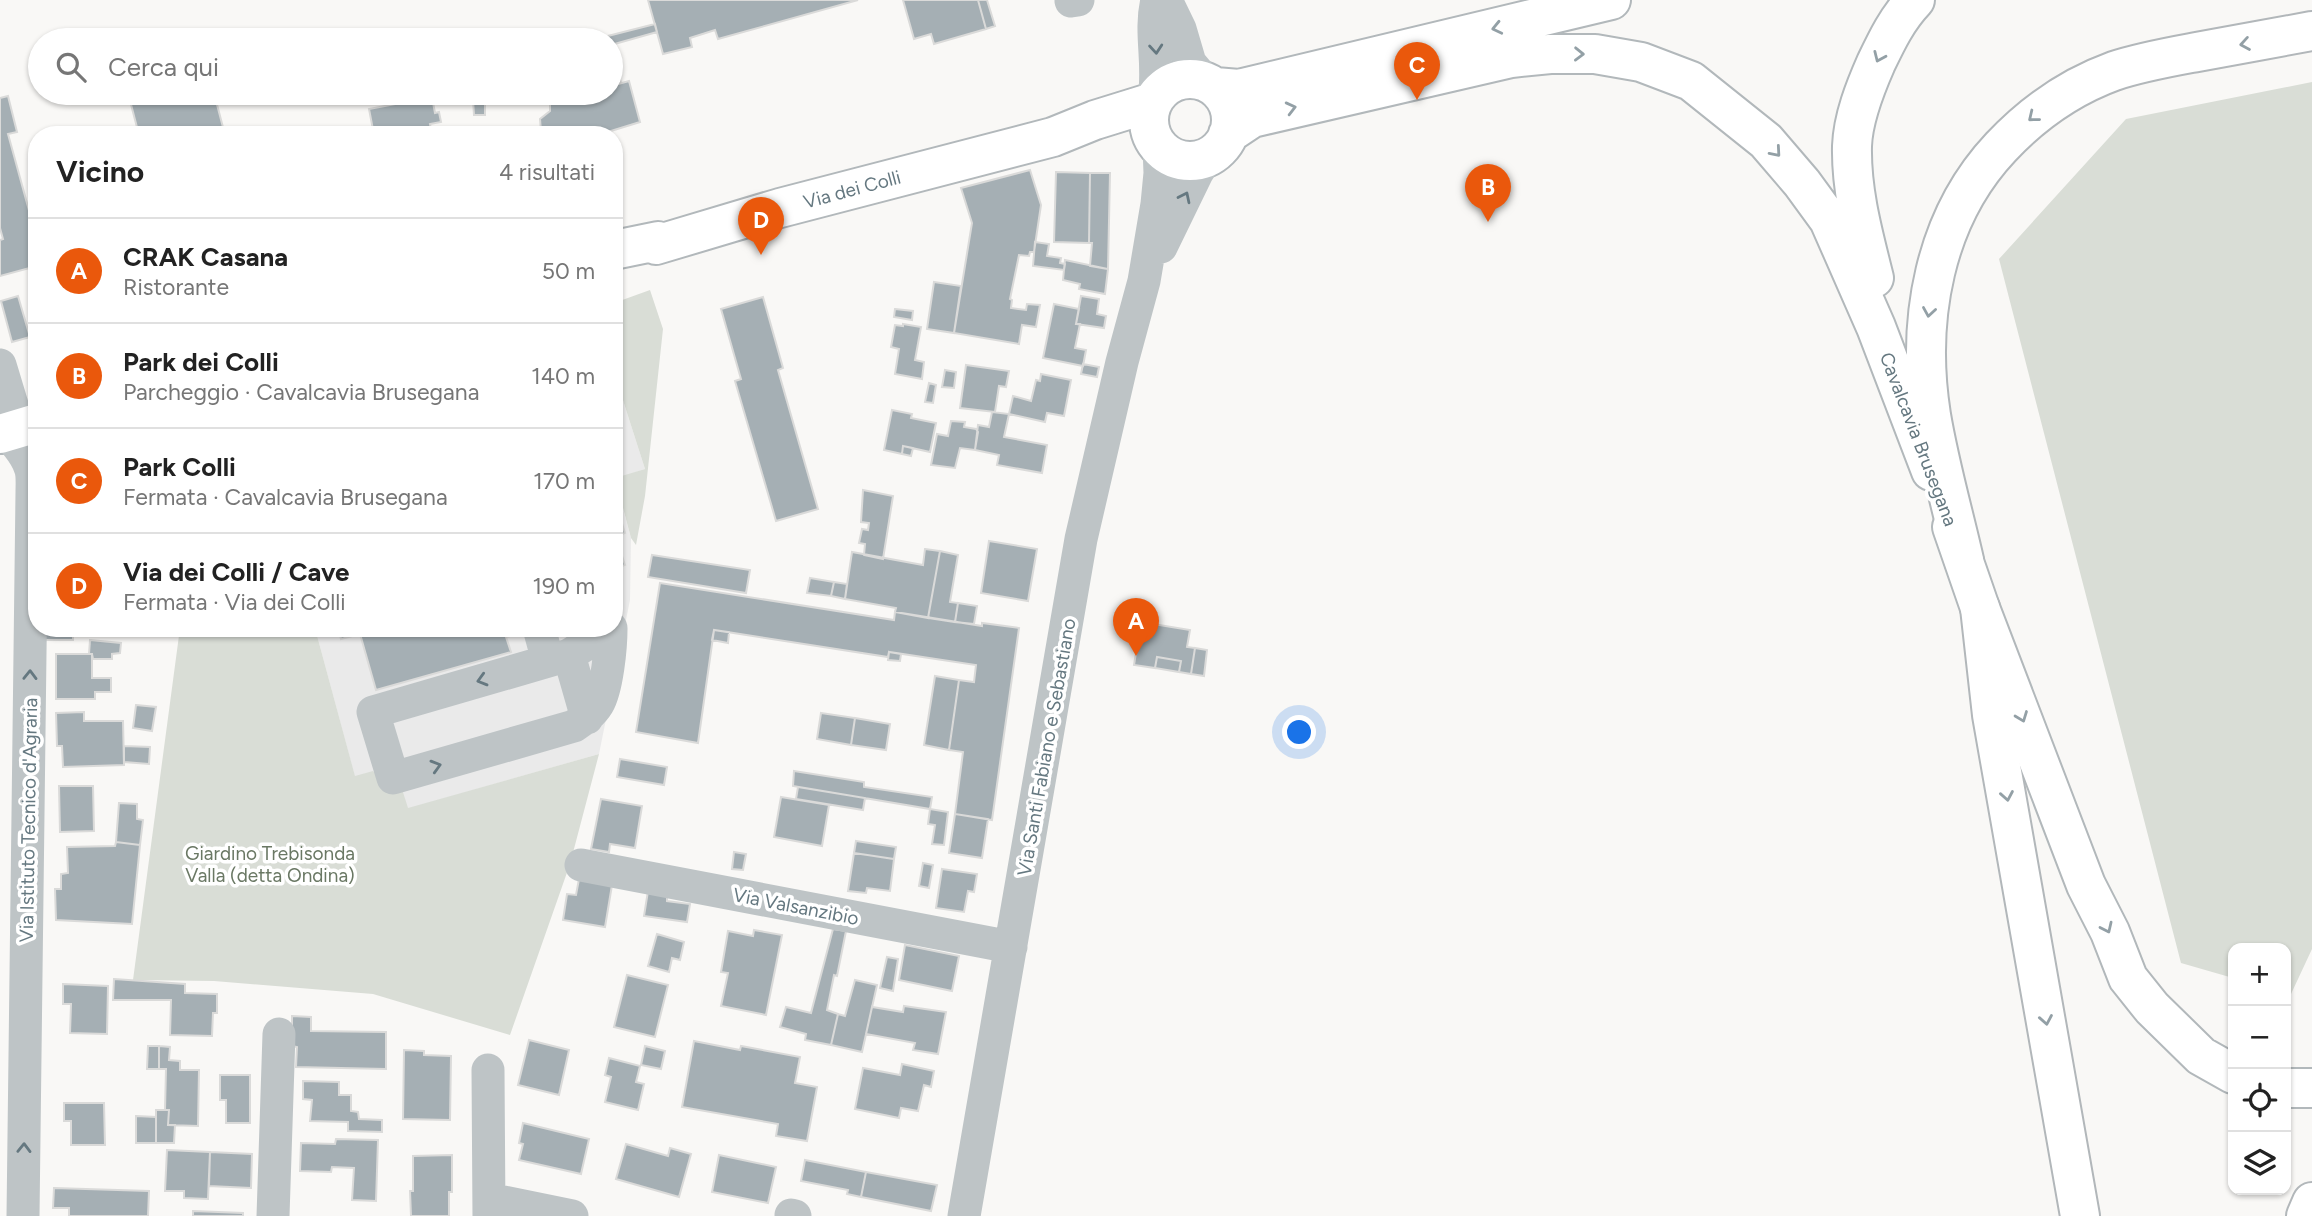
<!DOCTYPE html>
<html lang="it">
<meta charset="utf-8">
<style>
:root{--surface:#fff;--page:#f6f6f6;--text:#222;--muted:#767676;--line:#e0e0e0;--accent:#ea580c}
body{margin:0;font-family:Figtree,sans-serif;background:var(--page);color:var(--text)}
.controls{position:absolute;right:21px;bottom:21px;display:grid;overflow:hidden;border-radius:14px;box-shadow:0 2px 5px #0004}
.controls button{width:63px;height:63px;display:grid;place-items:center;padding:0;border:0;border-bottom:2px solid var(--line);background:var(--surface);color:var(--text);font:35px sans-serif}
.you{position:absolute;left:1300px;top:733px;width:24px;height:24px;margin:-18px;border:5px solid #fff;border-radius:50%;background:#1a73e8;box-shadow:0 0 0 10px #1a73e833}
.badge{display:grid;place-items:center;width:46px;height:46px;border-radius:50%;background:var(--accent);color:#fff;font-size:23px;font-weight:700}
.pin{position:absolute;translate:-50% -58px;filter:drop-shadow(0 2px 4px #0008)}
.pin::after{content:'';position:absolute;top:37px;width:24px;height:21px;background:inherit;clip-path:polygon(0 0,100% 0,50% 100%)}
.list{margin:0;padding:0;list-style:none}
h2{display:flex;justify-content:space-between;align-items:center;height:91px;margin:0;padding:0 28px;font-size:30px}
h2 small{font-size:23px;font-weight:400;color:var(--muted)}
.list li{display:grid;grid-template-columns:46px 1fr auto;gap:21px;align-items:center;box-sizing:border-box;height:105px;padding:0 28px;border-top:2px solid var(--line)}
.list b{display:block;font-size:26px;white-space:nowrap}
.list p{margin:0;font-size:23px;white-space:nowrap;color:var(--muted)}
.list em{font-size:23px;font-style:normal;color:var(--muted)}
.icon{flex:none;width:38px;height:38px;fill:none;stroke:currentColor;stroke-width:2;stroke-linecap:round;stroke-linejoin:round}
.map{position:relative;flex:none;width:2312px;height:1216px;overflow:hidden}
.search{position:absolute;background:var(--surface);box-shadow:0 2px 5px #0004;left:28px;top:28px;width:595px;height:77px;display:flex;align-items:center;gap:18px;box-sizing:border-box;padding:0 24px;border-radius:38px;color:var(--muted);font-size:26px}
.panel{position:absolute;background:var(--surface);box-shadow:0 2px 5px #0004;left:28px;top:126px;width:595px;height:511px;border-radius:28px}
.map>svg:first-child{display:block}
.built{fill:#eaeaea}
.green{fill:#d9ddd6}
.building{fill:#a5afb4;stroke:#dadad9;stroke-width:2}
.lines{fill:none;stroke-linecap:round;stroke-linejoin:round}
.major-casing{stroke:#b2b8bb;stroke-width:42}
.highway-casing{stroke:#b2b7ba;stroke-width:42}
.minor{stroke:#bec4c6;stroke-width:33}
.major{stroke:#fff;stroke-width:38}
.highway{stroke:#fff;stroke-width:38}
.oneway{stroke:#93a0a6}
.oneway2{stroke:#657880}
.labels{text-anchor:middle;stroke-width:7;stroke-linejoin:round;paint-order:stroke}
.street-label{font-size:19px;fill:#657880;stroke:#fff}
.park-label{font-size:19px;fill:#6a7864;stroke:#fff}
</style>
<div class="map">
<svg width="2312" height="1216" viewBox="0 0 2312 1216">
<rect width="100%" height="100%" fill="#f9f8f6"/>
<!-- built -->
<path class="built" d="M620,391L645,469L615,479L631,538L630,600L599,754L407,809L355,777L315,628H614V393Z"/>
<!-- green -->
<path class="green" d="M2312,82V949L2291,994L2286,993V948H2233V978L2181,963L1999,259L2126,119Z
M650,290L663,329L645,496L636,545L631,538L615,478L645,469L620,391L614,393V303Z
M180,628H315L355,776L373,771L384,784L402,789L408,808L599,754L570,864L510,1035L373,994L214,981L133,980Z"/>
<!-- building -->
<path class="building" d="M648,0H858L718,39L715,30L690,38L692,47L663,54Z
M903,0H978L986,29L934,44L931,34L914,39Z
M978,0H987L995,26L986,29Z
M655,24L657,32L611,45L621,83L612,85L611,40H601L600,38Z
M629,81L640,122L598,135H544L541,131L540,119L550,111V93H565L567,98L587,93H611V86Z
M128,93H214L225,135H139Z
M8,96L17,132L8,134L30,214L36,213L37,217V266L0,276V240L3,239L0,228V98Z
M432,97L435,113L439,112L441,122L430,124L432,135H374L369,109Z
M485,99V115H474L473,100Z
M1030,170L1041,205L1034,252H1030L1029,256L1019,255L1010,299L1012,300L1011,308L1026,310L1027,304L1040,305L1036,327L1022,325L1019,344L954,333L972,223L961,188Z
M1056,172L1090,173L1089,243L1054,242Z
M1090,173H1110L1108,269L1090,266L1092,243H1089Z
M1035,242L1049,244L1047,256L1061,258L1060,263L1065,264L1064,270L1033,266Z
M1065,260L1108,269L1105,294L1079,289L1080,284L1063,280Z
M934,282L961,286L954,333L927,329Z
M18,296L30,337L12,342L1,301Z
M1081,296L1099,299L1097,314L1106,316L1104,328L1076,324Z
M763,297L783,368L778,370L818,509L776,521L735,381L741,379L721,309Z
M1054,304L1079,309L1076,324H1080L1075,348L1086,350L1083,366L1043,358Z
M895,309L913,311L912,320L894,317Z
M903,324L921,327L915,360L924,362L922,379L895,374L899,349L891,347L895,325L903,326Z
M1083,364L1099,367L1097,377L1081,374Z
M966,365L1009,371L1006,387L999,386L995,412L960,408Z
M945,370L956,372L954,388L942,387Z
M1041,374L1071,380L1064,416L1047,413L1045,422L1009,414L1013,396L1031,401L1036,380L1040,381Z
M929,383L936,385L933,403L925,402Z
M892,410L912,414L911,418L936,423L930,452L903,446L902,454L884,450Z
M992,412L1009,414L1004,437L1047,445L1042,473L997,465L999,455L975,450L978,425L989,427Z
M951,421L965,422L964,427L976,429L978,432L975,450L960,448L955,468L931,465L937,434L948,436Z
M903,446L913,448L911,456L902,454Z
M863,490L893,496L883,559L864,555L865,544L859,543L862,529L868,530L869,523L861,522Z
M614,499L625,533L614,537Z
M989,541L1037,549L1028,601L981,593Z
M925,549L940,551L928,618L895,612L896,608L845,599L852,552L923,565Z
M940,551L958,555L950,602L958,603L955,622L928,618Z
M652,555L750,570L746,593L648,577Z
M622,556L625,565L614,569V559Z
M810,578L834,582L831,596L807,593Z
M834,582L847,584L845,599L831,596Z
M660,583L894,620L895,612L982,626V623L1019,628L992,820L955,814L963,752L949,750L959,680L974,682L976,665L889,652L888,657L714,630L698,743L636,732Z
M958,603L977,606L974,624L955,622Z
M1141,622L1190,630L1187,647L1195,648L1191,674L1179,672L1181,661L1157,657L1155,668L1134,665Z
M45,628H73V640H45Z
M338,628H529L530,631L506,637L511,652L376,690L360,634L341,639Z
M714,630L729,632L728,643L712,640Z
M90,640L121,643L120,653L112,654V659H93L92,654H89Z
M1195,648L1207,650L1204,676L1191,674Z
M889,652L901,654L900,661L888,660Z
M56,654H92V678H111V692H95V699H56Z
M1157,657L1181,661L1179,672L1155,668Z
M935,676L959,680L949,750L924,745Z
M136,705L156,707L152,731L133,728Z
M84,712V721H123L124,765L63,767L62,746H57L56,713Z
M821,713L855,718L851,745L817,739Z
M855,718L890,724L886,750L851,745Z
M124,746L150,747L149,764L124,762Z
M620,759L667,767L664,785L617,777Z
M794,771L864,782V787L932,797L930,809L793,786Z
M59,786H93L94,831L60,832Z
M798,787L865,798L863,810L796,799Z
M781,797L829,805L822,846L774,837Z
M601,799L642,806L635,848L610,844L609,852L591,849Z
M119,803L137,804V819L143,820L140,845L116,842Z
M930,809L948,812L944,845L932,844L935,825L928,824Z
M955,814L988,819L982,858L949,853Z
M856,841L896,847L894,859L854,853Z
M116,842L140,845L132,924L56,920L55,889H61V874L68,873L67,847L115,846Z
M734,852L746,854L743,870L732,869Z
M854,853L894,859L890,891L867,888L866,893L848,891Z
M923,863L933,865L929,888L919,886Z
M942,869L977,874L974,892L968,891L964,912L936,908Z
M579,879L612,885L605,927L563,920L567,894L576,895Z
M648,891L667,895V901L690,904L687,922L644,916Z
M833,929L846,931L837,976L834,975L827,1010L838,1014L831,1045L805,1040L806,1034L780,1027L786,1007L811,1013Z
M754,930L782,935L766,1015L721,1006L728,973L721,972L728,931L753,936Z
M657,934L684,942L680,960L672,958L669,972L648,966Z
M905,945L959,956L952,991L899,980Z
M887,957L898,959L893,991L880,988Z
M627,975L668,985L655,1037L614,1027Z
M114,979L185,984V993L217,994V1013H213L212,1036L170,1035L171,1000H113Z
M855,980L877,985L862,1052L831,1045L838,1014L845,1016Z
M63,984L108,986L107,1034L70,1033L71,1004H63Z
M904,1006L946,1012L938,1054L913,1050L915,1043L866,1034L872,1007L903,1012Z
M292,1016L311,1017V1031L386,1032V1069L296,1067L297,1047L292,1046Z
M529,1040L569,1050L559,1095L518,1085Z
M694,1041L740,1050L741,1046L800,1057L795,1083L817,1087L807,1141L776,1136L778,1124L682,1107Z
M148,1046H159V1069H147Z
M159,1046L170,1047L169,1060L180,1061V1070H199L198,1126L168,1125L169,1110H165L166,1069H159Z
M645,1046L665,1051L661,1069L641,1065Z
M404,1050L424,1051V1055L451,1056L450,1120L403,1119Z
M609,1058L640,1066L636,1082L644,1084L638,1110L605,1102L611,1077L605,1075Z
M902,1064L934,1071L931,1087L924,1085L918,1111L901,1108L899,1118L855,1109L863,1068L900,1075Z
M220,1075H250V1123H226V1100H220Z
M303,1081L339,1082V1095H351V1111L358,1112L359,1119L382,1120V1132L348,1131V1122L310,1121L312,1100L303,1099Z
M64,1103H104L105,1145H71V1121H64Z
M156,1110H169L168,1125H175L174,1143H156Z
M136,1116L156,1117V1143H136Z
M523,1123L589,1139L581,1174L519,1160L523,1144L519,1143Z
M336,1139L378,1140L376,1201L352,1200L354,1168L332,1167L331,1172L300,1171L301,1143L335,1144Z
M626,1144L668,1156L670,1148L691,1154L679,1197L616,1179Z
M167,1150L210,1152L208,1199L184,1198V1191H165Z
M210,1152L252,1154L251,1188L209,1186Z
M452,1155V1192H449V1216H411L410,1191H413V1156Z
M719,1155L776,1167L768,1203L712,1192Z
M805,1160L866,1172L861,1197L847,1194L848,1190L801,1181Z
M866,1172L937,1185L931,1211L861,1197Z
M54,1188L149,1191L148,1216H69V1208H53Z
M193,1211L243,1213V1216H193Z"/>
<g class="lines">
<defs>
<path id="major" d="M1149 120a41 41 0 1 1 82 0a41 41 0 1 1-82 0Z
M1215,87L1239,89L1611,0
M1228,134L1252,118L1511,58L1550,54H1595L1641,62L1691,81L1766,141L1802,183L1829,220L1876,327L1931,471
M614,250L658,241L656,245L780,208L1053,137L1095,120L1153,102
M1874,278C1863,234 1851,191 1852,146C1853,118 1865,88 1876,63C1887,40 1897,19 1915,0
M0,434L37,423
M1952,527L1980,608L2086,885L2110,932L2128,978L2152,1008L2201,1056L2233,1074
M2286,1088H2312"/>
<path id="highway" d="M1964,560C1953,512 1939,463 1931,415C1916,320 1934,218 2001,147C2033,113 2070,87 2114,71C2141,62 2170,57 2197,52C2235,45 2274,38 2312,31
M1980,608L1992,715L2080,1216
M2306,1216L2312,1202"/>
</defs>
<!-- major casing -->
<use href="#major" class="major-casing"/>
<!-- highway casing -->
<use href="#highway" class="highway-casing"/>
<!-- minor -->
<path class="minor" d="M1166,0L1180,29L1190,63L1206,82
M1071,1L1078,0
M1154,98C1160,65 1149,32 1157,0
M1161,247L1197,173L1207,157
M0,365L19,428
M0,430C12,436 26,455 30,467C33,474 32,484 32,492L23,1216
M539,628L548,661
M611,628V629C611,647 607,689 598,704C592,714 583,720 574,726L393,778L373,712L569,655L611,629
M569,655L587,718
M581,865L1011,947
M488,1070L489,1216
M489,1199L572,1216
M791,1215L795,1216
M273,1216L279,1034
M964,1216L1081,539L1122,362L1144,281L1157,204L1160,173L1159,147"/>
<!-- major -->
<use href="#major" class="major"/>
<!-- highway -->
<use href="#highway" class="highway"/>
</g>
<!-- one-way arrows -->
<defs><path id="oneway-chevron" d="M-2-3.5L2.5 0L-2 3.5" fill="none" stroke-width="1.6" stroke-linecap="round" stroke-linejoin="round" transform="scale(1.75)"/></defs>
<g class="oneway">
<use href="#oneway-chevron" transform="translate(1497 28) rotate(167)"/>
<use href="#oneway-chevron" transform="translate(2245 44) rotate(170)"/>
<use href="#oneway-chevron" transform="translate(1579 54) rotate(1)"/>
<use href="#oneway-chevron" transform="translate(1879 57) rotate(114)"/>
<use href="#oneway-chevron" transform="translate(1291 108) rotate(-14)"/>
<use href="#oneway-chevron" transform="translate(2033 117) rotate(141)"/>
<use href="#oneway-chevron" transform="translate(1776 152) rotate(49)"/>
<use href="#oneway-chevron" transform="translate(1929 312) rotate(99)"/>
<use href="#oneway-chevron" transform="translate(2022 717) rotate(69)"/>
<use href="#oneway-chevron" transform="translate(2007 796) rotate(80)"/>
<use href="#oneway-chevron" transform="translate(2107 928) rotate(65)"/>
<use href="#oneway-chevron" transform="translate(2046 1020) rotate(80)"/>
</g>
<g class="oneway2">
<use href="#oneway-chevron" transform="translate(1156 49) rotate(85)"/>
<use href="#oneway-chevron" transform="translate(1185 197) rotate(-64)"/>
<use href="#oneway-chevron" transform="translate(30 675) rotate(-89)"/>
<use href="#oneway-chevron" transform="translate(482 680) rotate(164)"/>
<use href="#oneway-chevron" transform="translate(436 766) rotate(-16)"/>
<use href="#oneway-chevron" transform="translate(24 1148) rotate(-89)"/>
</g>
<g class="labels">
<!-- street labels -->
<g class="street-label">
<text transform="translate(852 189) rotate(-15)" y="7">Via dei Colli</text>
<text transform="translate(1919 439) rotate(69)" y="7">Cavalcavia Brusegana</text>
<text transform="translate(1046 747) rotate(-80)" y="7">Via Santi Fabiano e Sebastiano</text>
<text transform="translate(28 820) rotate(-89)" y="7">Via Istituto Tecnico d'Agraria</text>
<text transform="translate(796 906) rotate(11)" y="7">Via Valsanzibio</text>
</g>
<!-- park labels -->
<g class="park-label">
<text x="270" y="860">Giardino Trebisonda<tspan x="270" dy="22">Valla (detta Ondina)</tspan></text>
</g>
</g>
</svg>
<div class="controls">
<button>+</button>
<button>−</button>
<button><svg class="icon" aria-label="locate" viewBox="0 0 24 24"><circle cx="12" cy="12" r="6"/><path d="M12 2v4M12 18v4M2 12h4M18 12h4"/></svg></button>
<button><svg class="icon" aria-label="layers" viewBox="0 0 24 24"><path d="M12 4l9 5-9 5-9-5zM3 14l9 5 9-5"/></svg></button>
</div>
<div class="you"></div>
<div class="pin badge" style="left:1136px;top:656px">A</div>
<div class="pin badge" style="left:1488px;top:222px">B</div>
<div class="pin badge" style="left:1417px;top:100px">C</div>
<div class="pin badge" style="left:761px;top:255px">D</div>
<div class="search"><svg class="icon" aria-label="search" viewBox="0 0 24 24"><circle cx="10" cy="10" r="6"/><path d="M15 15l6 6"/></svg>Cerca qui</div>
<section class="panel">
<h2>Vicino<small>4 risultati</small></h2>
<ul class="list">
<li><span class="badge">A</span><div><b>CRAK Casana</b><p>Ristorante</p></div><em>50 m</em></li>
<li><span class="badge">B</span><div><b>Park dei Colli</b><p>Parcheggio · Cavalcavia Brusegana</p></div><em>140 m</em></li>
<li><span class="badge">C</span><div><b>Park Colli</b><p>Fermata · Cavalcavia Brusegana</p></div><em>170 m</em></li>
<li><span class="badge">D</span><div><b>Via dei Colli / Cave</b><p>Fermata · Via dei Colli</p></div><em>190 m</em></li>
</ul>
</section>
</div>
